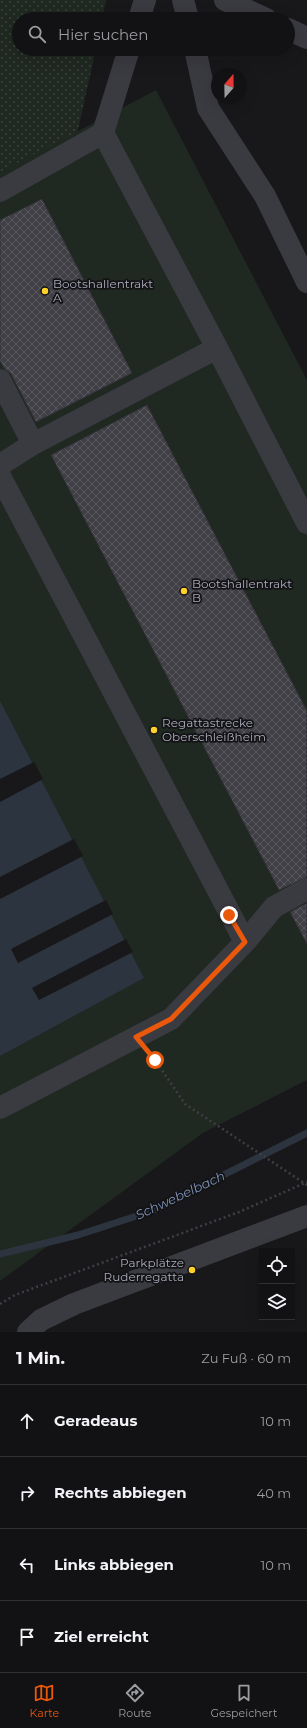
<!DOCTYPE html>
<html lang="de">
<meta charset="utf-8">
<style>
:root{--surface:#121114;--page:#1b1a1d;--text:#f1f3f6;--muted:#9c9da0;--line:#313134;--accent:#ea580c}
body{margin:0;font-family:Montserrat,sans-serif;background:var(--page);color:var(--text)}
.controls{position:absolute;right:12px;bottom:12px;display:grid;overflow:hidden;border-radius:0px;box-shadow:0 4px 16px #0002}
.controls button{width:36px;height:36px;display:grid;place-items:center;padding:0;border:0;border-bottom:1px solid var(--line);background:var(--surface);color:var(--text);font:20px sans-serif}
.compass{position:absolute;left:211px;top:68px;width:36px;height:36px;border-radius:50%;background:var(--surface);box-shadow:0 4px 16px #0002;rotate:20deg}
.stop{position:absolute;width:12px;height:12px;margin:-9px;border:3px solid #ea580c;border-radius:50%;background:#fff}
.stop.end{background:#ea580c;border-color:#fff;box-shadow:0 1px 4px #0008}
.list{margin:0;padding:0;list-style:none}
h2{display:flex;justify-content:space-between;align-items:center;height:52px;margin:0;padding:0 16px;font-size:17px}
h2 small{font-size:13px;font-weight:400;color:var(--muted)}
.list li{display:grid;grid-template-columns:26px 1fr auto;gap:12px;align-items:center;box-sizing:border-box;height:72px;padding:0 16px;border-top:1px solid var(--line)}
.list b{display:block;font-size:15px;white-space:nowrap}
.list em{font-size:13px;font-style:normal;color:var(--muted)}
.icon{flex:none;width:22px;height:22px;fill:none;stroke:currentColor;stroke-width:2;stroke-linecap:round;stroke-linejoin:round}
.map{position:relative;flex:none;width:307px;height:1332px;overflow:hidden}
.search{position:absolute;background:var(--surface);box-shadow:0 4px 16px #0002;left:12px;right:12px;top:12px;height:44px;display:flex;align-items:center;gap:10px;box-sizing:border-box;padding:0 14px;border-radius:22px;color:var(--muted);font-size:15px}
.sheet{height:340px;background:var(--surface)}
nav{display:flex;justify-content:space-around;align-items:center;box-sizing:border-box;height:56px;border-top:1px solid var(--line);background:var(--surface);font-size:11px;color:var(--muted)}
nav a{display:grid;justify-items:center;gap:2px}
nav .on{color:var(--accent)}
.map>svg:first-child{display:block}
.grass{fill:url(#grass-dots)}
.garden{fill:#1f2821}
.water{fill:#2c343f}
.pier{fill:#18171a}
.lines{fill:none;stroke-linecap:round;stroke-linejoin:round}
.stream{stroke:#2c343f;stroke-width:7}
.building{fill:url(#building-cross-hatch);stroke:#323136}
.path{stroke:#3e3f46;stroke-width:2.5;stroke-dasharray:2 3;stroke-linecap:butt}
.minor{stroke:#3a3a41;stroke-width:22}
.route{stroke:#ea580c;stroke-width:5}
.poi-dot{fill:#ffd22a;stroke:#131215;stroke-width:1.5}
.labels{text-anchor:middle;stroke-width:3.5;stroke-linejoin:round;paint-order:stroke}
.poi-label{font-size:12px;fill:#a9acbb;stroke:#131215;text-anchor:start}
.water-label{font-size:13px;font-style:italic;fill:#7e95b8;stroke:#131215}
</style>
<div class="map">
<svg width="307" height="1332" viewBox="0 0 307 1332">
<defs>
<pattern id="grass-dots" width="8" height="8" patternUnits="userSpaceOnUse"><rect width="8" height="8" fill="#1f2821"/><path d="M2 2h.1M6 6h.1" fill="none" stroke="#3d443f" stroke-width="1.8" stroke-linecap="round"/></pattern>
<pattern id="building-cross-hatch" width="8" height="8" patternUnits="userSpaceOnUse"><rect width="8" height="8" fill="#3f3f45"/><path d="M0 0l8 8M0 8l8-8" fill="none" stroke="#58585e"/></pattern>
</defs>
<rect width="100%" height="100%" fill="#18171a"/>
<!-- grass -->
<path class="grass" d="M0,0H106L102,19H19V49H96L70,165L0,214Z"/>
<!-- garden -->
<path class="garden" d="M156,90L307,380V1080L203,1133L0,1281V172Z"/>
<!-- water -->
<path class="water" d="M0,701L144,978L0,1056Z"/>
<!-- pier -->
<path class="pier" d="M34,762L43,779L0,802V779Z
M74,839L83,856L0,899V877Z
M106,900L113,914L18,963L11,949Z
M126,939L133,952L39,1000L32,988Z"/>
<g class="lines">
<!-- stream -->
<path class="stream" d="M0,1254L78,1235L152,1211L307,1133"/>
</g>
<!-- building -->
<path class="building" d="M42,199L132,373L36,422L11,374L4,368L0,361V220Z
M147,405L307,711V877L279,890L51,455Z
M307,903V944L290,912Z"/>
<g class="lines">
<!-- path -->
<path class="path" d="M151,1054L185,1104L307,1185
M0,1304L15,1295L239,1212L307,1182"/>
<!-- minor -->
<path class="minor" d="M183,0L188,19
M225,0L266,19
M139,19L145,0
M288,29L307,38
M129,49L103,133L217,348L307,523
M195,49L208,108L265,196L307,282
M0,191L103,133
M0,380L33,444
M0,465L33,444L217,348
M0,476L245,942
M0,1108L171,1019L245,942L274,907L307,889
M28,1332L41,1320L74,1304L307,1216"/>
</g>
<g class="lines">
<!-- route -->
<path class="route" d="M155,1060L136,1037L171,1019L245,942L229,915"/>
</g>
<!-- markers -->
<g class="poi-dot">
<circle cx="45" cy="291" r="4"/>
<circle cx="184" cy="591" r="4"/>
<circle cx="154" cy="730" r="4"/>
<circle cx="192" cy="1270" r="4"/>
</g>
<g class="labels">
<!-- poi labels -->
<g class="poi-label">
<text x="53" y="288">Bootshallentrakt<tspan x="53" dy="14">A</tspan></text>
<text x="192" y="588">Bootshallentrakt<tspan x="192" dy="14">B</tspan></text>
<text x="162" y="727">Regattastrecke<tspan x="162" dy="14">Oberschleißheim</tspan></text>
<text x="184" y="1267" text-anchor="end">Parkplätze<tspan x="184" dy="14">Ruderregatta</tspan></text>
</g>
<!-- water labels -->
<g class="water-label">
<text transform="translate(180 1195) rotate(-25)" y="5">Schwebelbach</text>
</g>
</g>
</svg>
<div class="controls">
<button><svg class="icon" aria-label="locate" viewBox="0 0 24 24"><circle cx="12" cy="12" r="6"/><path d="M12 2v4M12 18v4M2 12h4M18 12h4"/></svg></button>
<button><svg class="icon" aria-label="layers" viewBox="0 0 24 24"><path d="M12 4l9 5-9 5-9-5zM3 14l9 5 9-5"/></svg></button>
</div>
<svg class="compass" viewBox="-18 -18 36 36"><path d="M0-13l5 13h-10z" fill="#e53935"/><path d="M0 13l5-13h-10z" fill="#9c9da0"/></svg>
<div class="stop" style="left:155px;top:1060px"></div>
<div class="stop end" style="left:229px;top:915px"></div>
<div class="search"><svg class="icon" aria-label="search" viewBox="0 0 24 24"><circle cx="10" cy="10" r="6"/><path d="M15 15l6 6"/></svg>Hier suchen</div>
</div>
<section class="sheet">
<h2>1 Min.<small>Zu Fuß · 60 m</small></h2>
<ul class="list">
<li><svg class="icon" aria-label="ahead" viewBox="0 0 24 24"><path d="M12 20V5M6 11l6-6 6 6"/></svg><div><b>Geradeaus</b></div><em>10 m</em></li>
<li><svg class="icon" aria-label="right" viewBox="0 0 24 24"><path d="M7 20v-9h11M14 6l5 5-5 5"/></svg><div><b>Rechts abbiegen</b></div><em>40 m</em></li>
<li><svg class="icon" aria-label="left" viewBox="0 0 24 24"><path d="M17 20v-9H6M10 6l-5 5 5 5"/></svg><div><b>Links abbiegen</b></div><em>10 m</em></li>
<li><svg class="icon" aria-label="arrive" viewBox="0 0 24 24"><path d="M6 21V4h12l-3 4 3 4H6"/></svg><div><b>Ziel erreicht</b></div></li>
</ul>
</section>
<nav>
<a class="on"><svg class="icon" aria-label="map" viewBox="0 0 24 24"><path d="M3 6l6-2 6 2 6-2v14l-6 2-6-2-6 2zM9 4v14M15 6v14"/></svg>Karte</a>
<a><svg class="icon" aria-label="directions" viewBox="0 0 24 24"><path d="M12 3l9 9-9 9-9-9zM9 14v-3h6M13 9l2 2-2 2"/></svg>Route</a>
<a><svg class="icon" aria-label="saved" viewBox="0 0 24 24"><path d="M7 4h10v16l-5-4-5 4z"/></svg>Gespeichert</a>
</nav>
